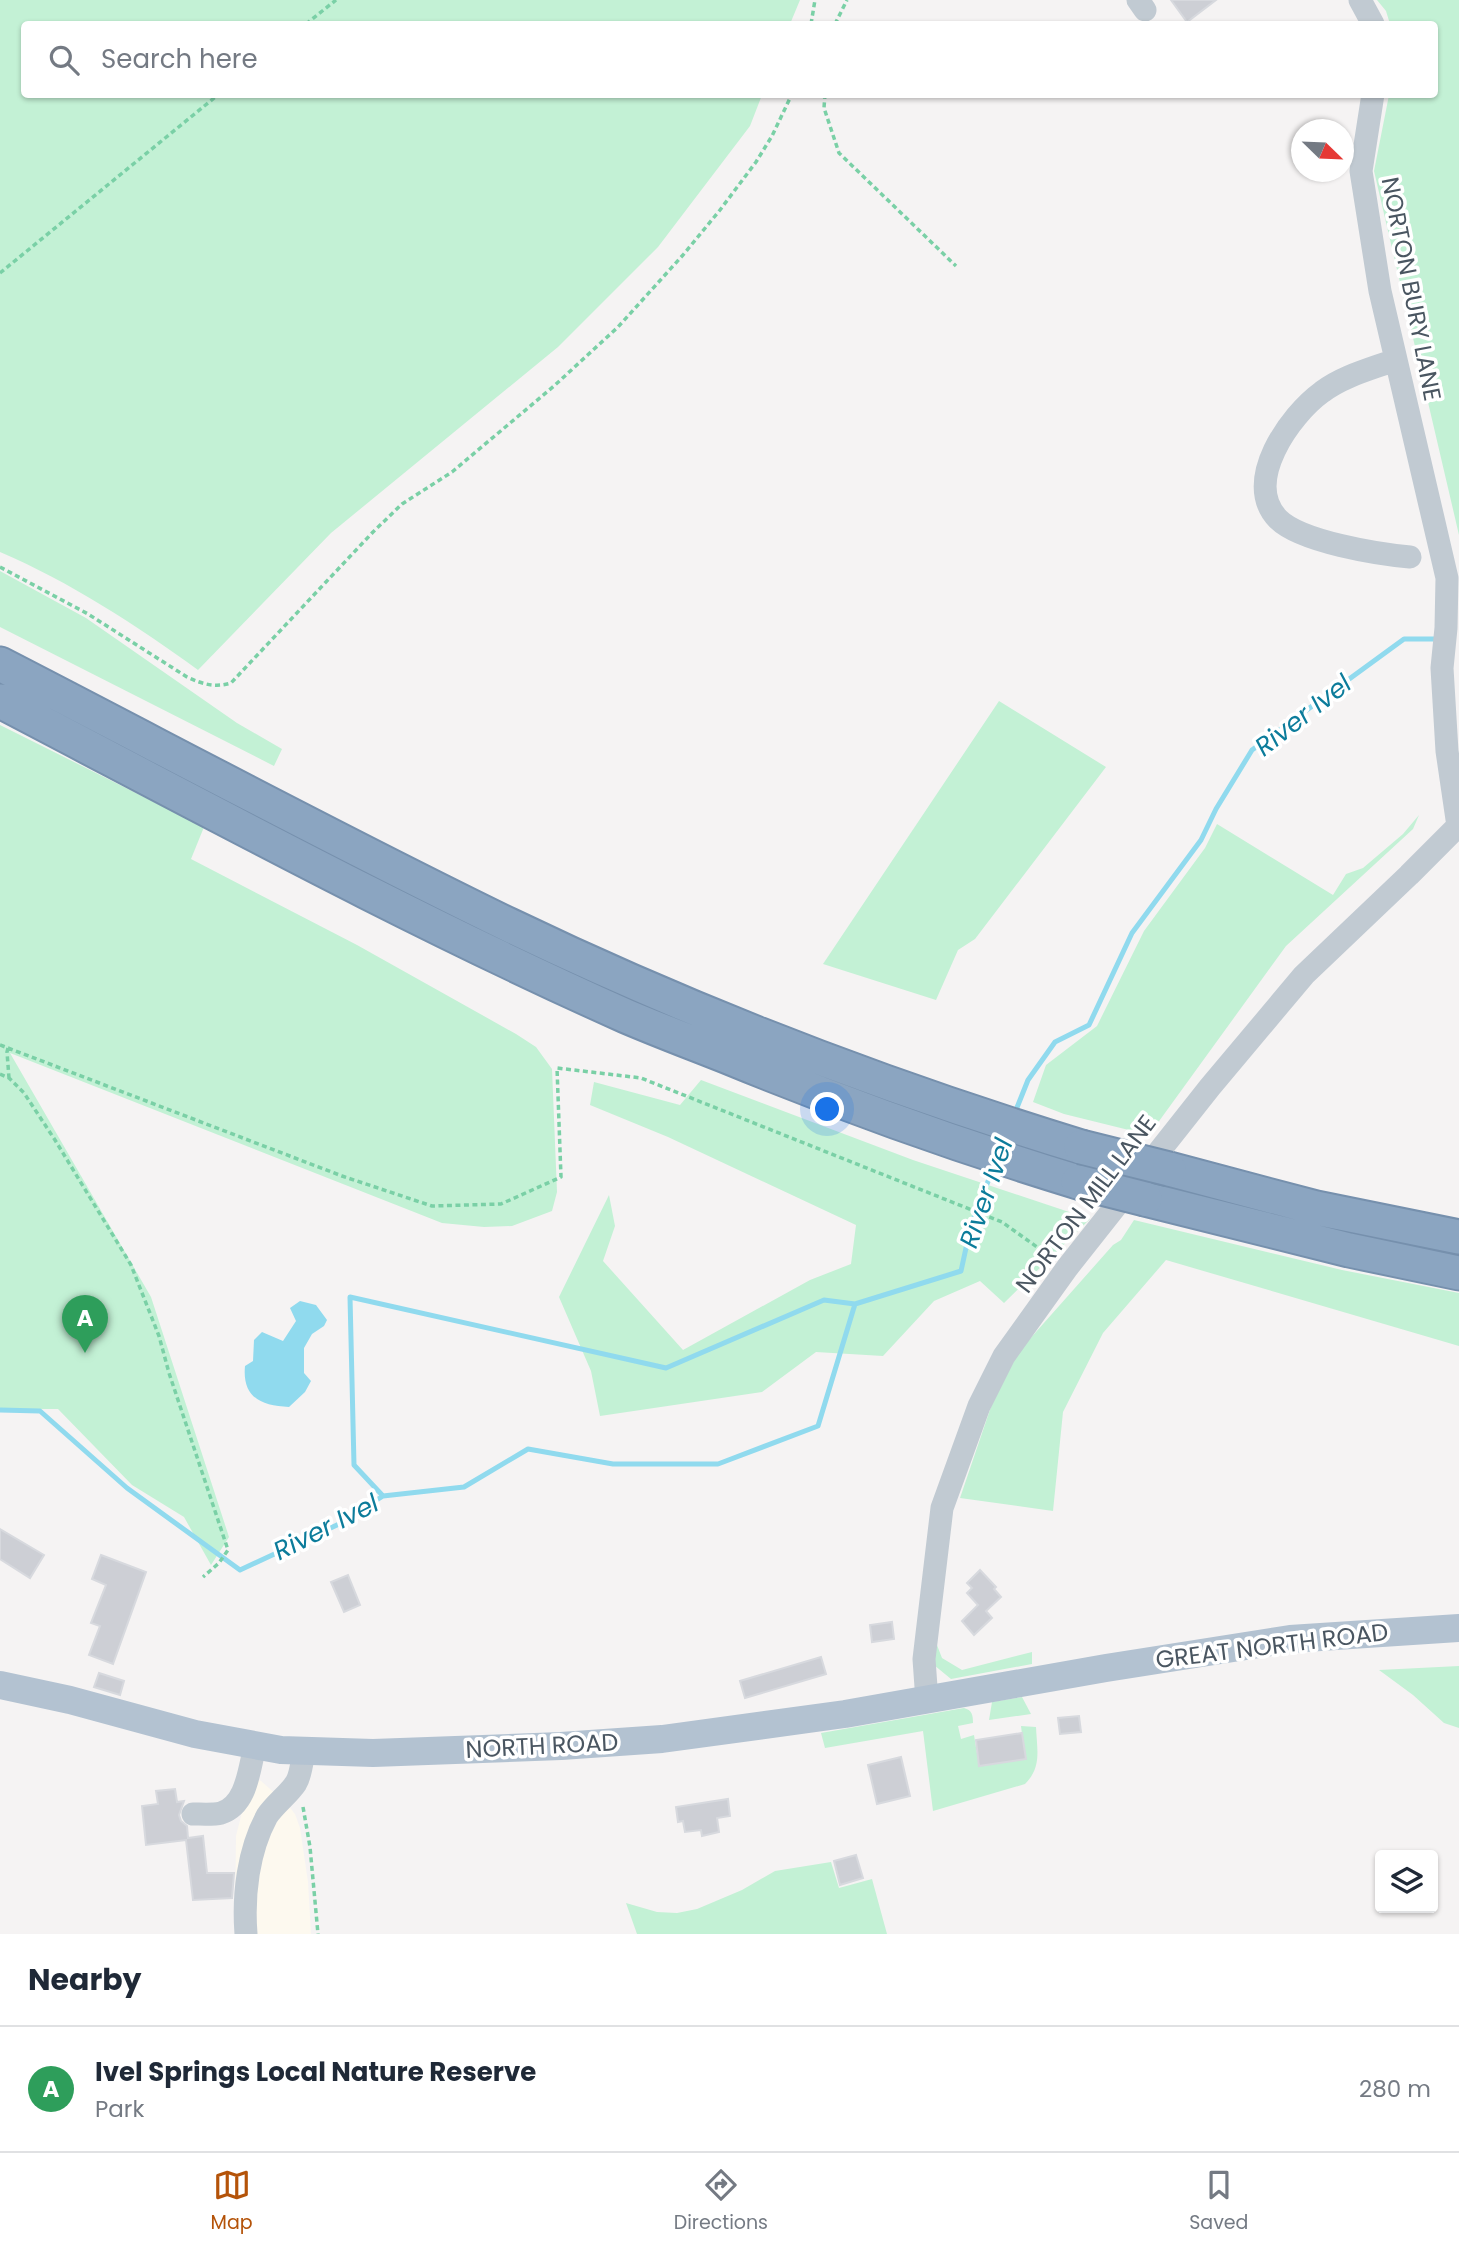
<!DOCTYPE html>
<style>
:root{--surface:#fff;--page:#f6f6f7;--text:#1f2937;--muted:#747a83;--line:#e0e1e3;--accent:#b45309}
body{margin:0;font-family:Poppins,sans-serif;background:var(--page);color:var(--text)}
.controls{position:absolute;right:21px;bottom:21px;display:grid;overflow:hidden;border-radius:7px;box-shadow:0 2px 5px #0004}
.controls button{width:63px;height:63px;display:grid;place-items:center;padding:0;border:0;border-bottom:2px solid var(--line);background:var(--surface);color:var(--text);font:35px sans-serif}
.compass{position:absolute;left:1291px;top:119px;width:63px;height:63px;border-radius:50%;background:var(--surface);box-shadow:0 2px 5px #0004;rotate:113deg}
.you{position:absolute;left:828px;top:1110px;width:24px;height:24px;margin:-18px;border:5px solid #fff;border-radius:50%;background:#1a73e8;box-shadow:0 0 0 10px #1a73e833}
.badge{display:grid;place-items:center;width:46px;height:46px;border-radius:50%;background:var(--accent);color:#fff;font-size:23px;font-weight:700}
.pin{position:absolute;translate:-50% -58px;filter:drop-shadow(0 2px 4px #0008)}
.pin::after{content:'';position:absolute;top:37px;width:24px;height:21px;background:inherit;clip-path:polygon(0 0,100% 0,50% 100%)}
.list{margin:0;padding:0;list-style:none}
h2{display:flex;justify-content:space-between;align-items:center;height:91px;margin:0;padding:0 28px;font-size:30px}
h2 small{font-size:23px;font-weight:400;color:var(--muted)}
.list li{display:grid;grid-template-columns:46px 1fr auto;gap:21px;align-items:center;box-sizing:border-box;height:126px;padding:0 28px;border-top:2px solid var(--line)}
.list b{display:block;font-size:26px;white-space:nowrap}
.list p{margin:0;font-size:23px;white-space:nowrap;color:var(--muted)}
.list em{font-size:23px;font-style:normal;color:var(--muted)}
.icon{flex:none;width:38px;height:38px;fill:none;stroke:currentColor;stroke-width:2;stroke-linecap:round;stroke-linejoin:round}
.map{position:relative;flex:none;width:1459px;height:1934px;overflow:hidden}
.search{position:absolute;background:var(--surface);box-shadow:0 2px 5px #0004;left:21px;right:21px;top:21px;height:77px;display:flex;align-items:center;gap:18px;box-sizing:border-box;padding:0 24px;border-radius:7px;color:var(--muted);font-size:26px}
.sheet{height:217px;background:var(--surface)}
nav{display:flex;justify-content:space-around;align-items:center;box-sizing:border-box;height:98px;border-top:2px solid var(--line);background:var(--surface);font-size:19px;color:var(--muted)}
nav a{display:grid;justify-items:center;gap:4px}
nav .on{color:var(--accent)}
.map>svg:first-child{display:block}
.commercial{fill:#fdf9ef}
.green{fill:#c3f1d5}
.water{fill:#90daee}
.lines{fill:none;stroke-linecap:round;stroke-linejoin:round}
.stream{stroke:#90daee;stroke-width:5}
.building{fill:#cdcfd5;stroke:#d7d9de;stroke-width:2}
.highway-casing{stroke:#7690ad;stroke-width:37}
.path{stroke:#7ad0a6;stroke-width:3.5;stroke-dasharray:5 3.5;stroke-linecap:butt}
.minor{stroke:#c1cad2;stroke-width:23}
.major{stroke:#b3c2d1;stroke-width:28}
.highway{stroke:#8ba5c1;stroke-width:33}
.highway-bridge-casing{stroke:#7690ad;stroke-width:37;stroke-linecap:butt}
.highway-bridge{stroke:#8ba5c1;stroke-width:33}
.labels{text-anchor:middle;stroke-width:7;stroke-linejoin:round;paint-order:stroke}
.street-label{font-size:24px;fill:#4a5661;stroke:#fff}
.water-label{font-size:26px;font-style:italic;fill:#0c7c9b;stroke:#fff}
</style>
<div class="map">
<svg width="1459" height="1934" viewBox="0 0 1459 1934">
<rect width="100%" height="100%" fill="#f5f3f3"/>
<!-- commercial -->
<path class="commercial" d="M251,1777L261,1781L287,1804L295,1814L300,1828L308,1882L311,1934H235L236,1836Z"/>
<!-- green -->
<path class="green" d="M0,0H800L790,24H24V94L762,95L750,126L658,247L558,347L331,533L198,670C136,625 70,582 0,552Z
M1377,0H1459V535L1374,171L1389,95L1434,94V24H1390L1386,11Z
M0,571L86,618L237,723L282,749L274,766L0,627Z
M999,701L1106,767L975,939L958,950L936,1000L823,964Z
M0,725L204,827L191,859L357,945L516,1034L536,1047L552,1069L557,1192L552,1211L512,1226L484,1227L442,1223L10,1053L151,1297L229,1537L211,1565L184,1517L132,1485L58,1409H0Z
M1419,815L1413,829L1286,946L1149,1135L1064,1114L1033,1102L1046,1065L1097,1026L1144,931L1205,848L1217,824L1333,895L1346,874L1363,868L1403,834Z
M701,1080L913,1160L1090,1219L1004,1303L980,1281L934,1301L883,1356L816,1352L762,1392L600,1416L591,1371L559,1297L609,1195L615,1226L603,1261L683,1350L810,1280L851,1264L856,1225L668,1137L590,1105L594,1082L680,1105Z
M1134,1220L1342,1270L1459,1293V1346L1166,1260L1103,1333L1063,1412L1053,1511L960,1498L996,1392L1013,1358L1113,1245L1121,1240Z
M935,1640L942,1658L962,1670L1032,1652V1664L951,1679L934,1665Z
M1459,1666V1728L1444,1723L1413,1695L1379,1670Z
M1022,1697L1031,1714L989,1720L992,1702Z
M964,1708C972,1710 973,1715 973,1723L958,1726L961,1739L974,1735L979,1766L1025,1759L1021,1726L1036,1727C1037,1750 1042,1767 1025,1784L933,1811L923,1731L825,1748L821,1733Z
M831,1862L839,1888L872,1879L887,1934H637L626,1903L657,1912L677,1913L697,1909L742,1890L775,1871Z"/>
<!-- water -->
<path class="water" d="M300,1301L316,1305L327,1320L324,1326L312,1334L304,1348V1373L311,1381L305,1392L289,1407C261,1406 242,1397 245,1366L253,1361L254,1340L262,1332L283,1341L296,1321L290,1308Z"/>
<g class="lines">
<!-- stream -->
<path class="stream" d="M1014,1115L1028,1080L1055,1042L1089,1025L1132,933L1201,840L1216,809L1252,750L1404,639H1438
M0,1410L40,1411L127,1488L240,1570L337,1525L383,1496L464,1487L528,1449L613,1464H718L818,1426L855,1304L961,1271L971,1225L994,1166
M383,1496L354,1465L350,1297L666,1368L824,1300L855,1304"/>
</g>
<!-- building -->
<path class="building" d="M1171,0H1216L1187,22Z
M0,1529L44,1555L30,1578L0,1559Z
M101,1555L146,1572L113,1664L89,1655L100,1626L91,1623L106,1585L92,1579Z
M980,1570L996,1587L994,1589L1001,1597L986,1611L992,1618L974,1635L962,1621L978,1605L967,1593L972,1588L967,1583Z
M348,1575L360,1605L344,1612L331,1582Z
M892,1622L894,1639L872,1642L870,1625Z
M821,1657L826,1674L745,1698L740,1681Z
M99,1673L124,1681L120,1695L94,1687Z
M1079,1716L1081,1732L1060,1734L1058,1718Z
M1022,1733L1026,1759L979,1766L976,1740Z
M901,1757L910,1796L877,1804L868,1765Z
M175,1789L177,1802L184,1801L179,1815L181,1821L187,1826L188,1838L203,1836L207,1873H234L232,1898L193,1900L186,1840L146,1845L142,1806L158,1804L156,1791Z
M728,1799L730,1816L717,1818L719,1832L702,1836L701,1830L685,1832L683,1821L678,1822L676,1807Z
M856,1855L863,1878L840,1885L834,1861Z"/>
<g class="lines">
<defs>
<path id="highway" d="M0,664C169,751 338,842 509,925C694,1014 885,1087 1081,1147
M0,701C207,809 413,921 626,1016C661,1031 696,1044 731,1058C845,1105 960,1146 1078,1182
M1169,1169L1316,1208L1459,1237
M1145,1199L1349,1250L1459,1273"/>
</defs>
<!-- highway casing -->
<use href="#highway" class="highway-casing"/>
<!-- path -->
<path class="path" d="M306,24L336,0
M811,24L815,0
M835,24L847,0
M825,94L824,108L839,153L956,266
M0,273L219,94
M0,567L88,614L187,677C202,684 215,688 231,683L373,532L402,504L452,472L554,386L618,327L683,255L720,210L756,162L772,136L792,94
M0,1045L8,1048L7,1052L9,1078
M8,1048L342,1176L432,1206L501,1204L561,1177L557,1068L641,1078L1002,1222L1051,1257
M0,1074L9,1078L24,1093L55,1140L131,1265L159,1336L169,1373L228,1550L219,1563L203,1577
M303,1807L310,1847L318,1934"/>
<!-- minor -->
<path class="minor" d="M1138,0L1145,10
M1360,0L1373,24
M1395,360C1371,369 1343,376 1322,392C1290,415 1242,482 1278,519C1301,542 1378,554 1410,557
M927,1701L924,1659L942,1508L979,1406L1004,1356L1067,1268L1210,1087L1304,975L1409,875L1458,826L1447,751L1442,668L1446,628L1447,578L1380,291L1361,171L1373,94
M193,1814C201,1814 213,1815 221,1813C247,1805 249,1769 255,1746
M246,1934C243,1895 248,1851 267,1816C275,1804 288,1795 296,1783C301,1775 302,1761 304,1751"/>
<!-- major -->
<path class="major" d="M0,1685L70,1700L195,1734L281,1750L373,1753L561,1746L662,1739L845,1714L1106,1668L1290,1639L1459,1628"/>
<!-- highway -->
<use href="#highway" class="highway"/>
<defs>
<path id="highway-bridge" d="M1081,1147L1169,1169
M1078,1182L1145,1199"/>
</defs>
<!-- highway-bridge casing -->
<use href="#highway-bridge" class="highway-bridge-casing"/>
<!-- highway-bridge -->
<use href="#highway-bridge" class="highway-bridge"/>
</g>
<g class="labels">
<!-- street labels -->
<g class="street-label">
<text transform="translate(1411 289) rotate(79)" y="8">NORTON BURY LANE</text>
<text transform="translate(1086 1204) rotate(-53)" y="8">NORTON MILL LANE</text>
<text transform="translate(1272 1646) rotate(-7)" y="8">GREAT NORTH ROAD</text>
<text transform="translate(542 1746) rotate(-3)" y="8">NORTH ROAD</text>
</g>
<!-- water labels -->
<g class="water-label">
<text transform="translate(1303 715) rotate(-38)" y="9">River Ivel</text>
<text transform="translate(986 1193) rotate(-71)" y="9">River Ivel</text>
<text transform="translate(326 1527) rotate(-27)" y="9">River Ivel</text>
</g>
</g>
</svg>
<div class="controls">
<button><svg class="icon" aria-label="layers" viewBox="0 0 24 24"><path d="M12 4l9 5-9 5-9-5zM3 14l9 5 9-5"/></svg></button>
</div>
<svg class="compass" viewBox="-18 -18 36 36"><path d="M0-13l5 13h-10z" fill="#e53935"/><path d="M0 13l5-13h-10z" fill="#747a83"/></svg>
<div class="you"></div>
<div class="pin badge" style="left:85px;top:1353px;background:#2e9e5b">A</div>
<div class="search"><svg class="icon" aria-label="search" viewBox="0 0 24 24"><circle cx="10" cy="10" r="6"/><path d="M15 15l6 6"/></svg>Search here</div>
</div>
<section class="sheet">
<h2>Nearby<small></small></h2>
<ul class="list">
<li><span class="badge" style="background:#2e9e5b">A</span><div><b>Ivel Springs Local Nature Reserve</b><p>Park</p></div><em>280 m</em></li>
</ul>
</section>
<nav>
<a class="on"><svg class="icon" aria-label="map" viewBox="0 0 24 24"><path d="M3 6l6-2 6 2 6-2v14l-6 2-6-2-6 2zM9 4v14M15 6v14"/></svg>Map</a>
<a><svg class="icon" aria-label="directions" viewBox="0 0 24 24"><path d="M12 3l9 9-9 9-9-9zM9 14v-3h6M13 9l2 2-2 2"/></svg>Directions</a>
<a><svg class="icon" aria-label="saved" viewBox="0 0 24 24"><path d="M7 4h10v16l-5-4-5 4z"/></svg>Saved</a>
</nav>
